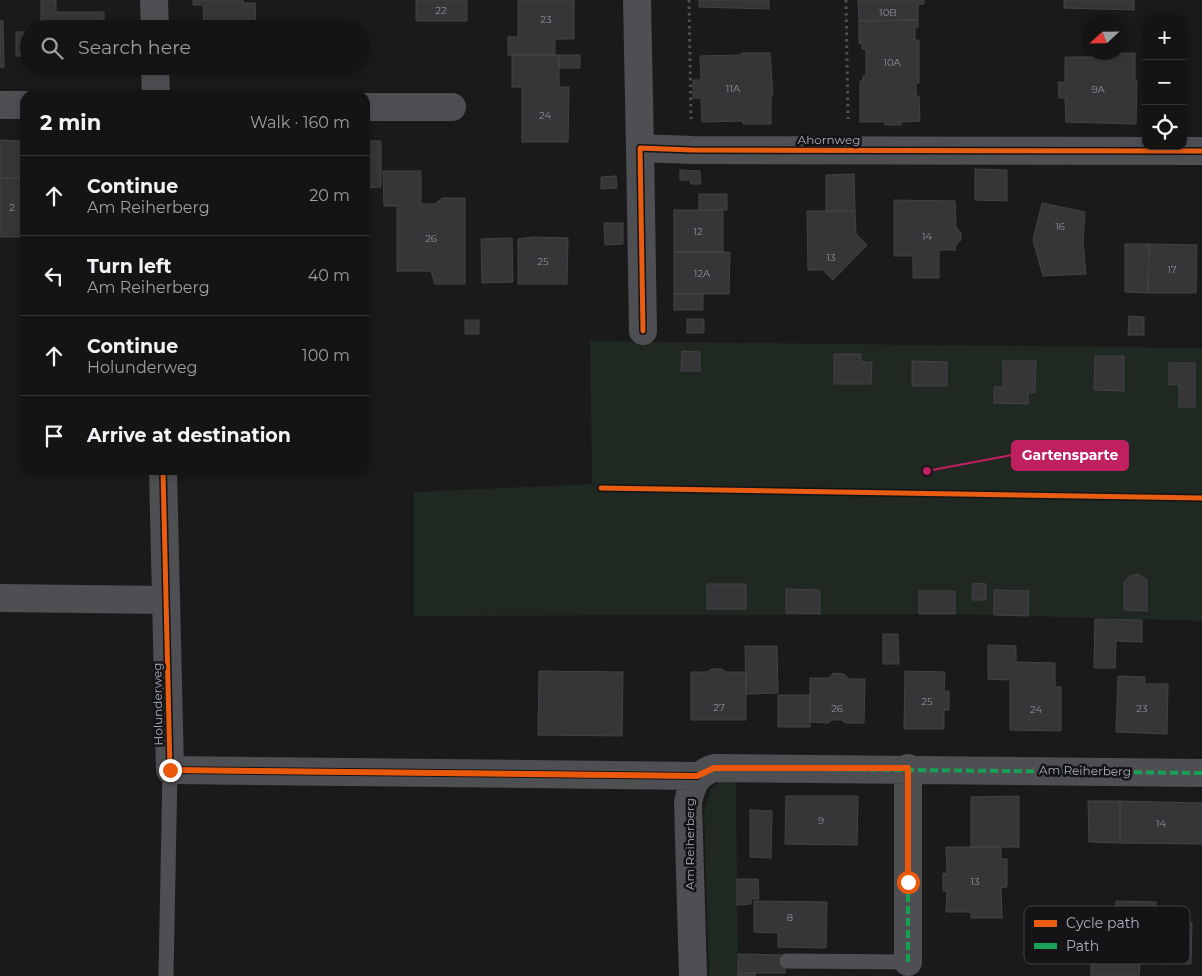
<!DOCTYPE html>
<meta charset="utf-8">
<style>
:root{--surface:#141414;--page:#212122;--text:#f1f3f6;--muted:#9d9ea0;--line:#333334}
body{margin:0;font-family:Montserrat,sans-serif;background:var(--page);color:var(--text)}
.controls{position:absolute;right:15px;top:15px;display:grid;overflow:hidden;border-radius:10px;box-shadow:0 2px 8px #0003}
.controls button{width:45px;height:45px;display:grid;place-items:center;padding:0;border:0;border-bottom:1px solid var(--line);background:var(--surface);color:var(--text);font:25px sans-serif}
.compass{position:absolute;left:1082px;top:15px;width:45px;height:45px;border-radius:50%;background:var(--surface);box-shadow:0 2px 8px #0003;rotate:248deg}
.stop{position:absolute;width:15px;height:15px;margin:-11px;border:4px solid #ea580c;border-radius:50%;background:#fff}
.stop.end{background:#ea580c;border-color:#fff;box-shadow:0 1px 5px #0008}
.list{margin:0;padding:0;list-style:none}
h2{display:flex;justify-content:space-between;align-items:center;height:65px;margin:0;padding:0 20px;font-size:21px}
h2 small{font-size:16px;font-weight:400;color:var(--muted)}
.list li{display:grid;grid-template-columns:32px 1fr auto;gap:15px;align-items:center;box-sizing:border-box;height:80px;padding:0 20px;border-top:1px solid var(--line)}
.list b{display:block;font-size:19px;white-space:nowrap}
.list p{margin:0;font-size:16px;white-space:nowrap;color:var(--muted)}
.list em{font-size:16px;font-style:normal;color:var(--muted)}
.icon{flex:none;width:28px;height:28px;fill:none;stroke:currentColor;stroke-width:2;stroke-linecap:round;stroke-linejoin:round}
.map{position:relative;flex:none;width:1202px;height:976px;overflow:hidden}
.search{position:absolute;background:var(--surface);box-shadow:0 2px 8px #0003;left:20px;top:20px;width:350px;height:55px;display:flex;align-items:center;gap:12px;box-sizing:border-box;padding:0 18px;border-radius:28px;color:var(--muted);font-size:19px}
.panel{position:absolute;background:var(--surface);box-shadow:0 2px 8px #0003;left:20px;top:90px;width:350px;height:385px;border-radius:15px}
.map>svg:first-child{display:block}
.green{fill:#1f2821}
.building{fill:#363638;stroke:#424346}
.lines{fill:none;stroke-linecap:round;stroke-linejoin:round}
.path{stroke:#505155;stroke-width:3;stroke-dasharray:2.5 4;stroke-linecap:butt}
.service{stroke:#4e4f53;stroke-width:15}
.minor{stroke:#4e4f53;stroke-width:28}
.quiet{stroke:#1a9f57;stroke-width:4;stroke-dasharray:8 4;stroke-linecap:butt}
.cycleway-casing{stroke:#141416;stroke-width:8}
.cycleway{stroke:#e95d12;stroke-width:5}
.route{stroke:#ea580c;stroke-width:6}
.labels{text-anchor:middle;stroke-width:5;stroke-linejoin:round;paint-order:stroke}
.number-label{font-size:10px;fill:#8d919b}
.street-label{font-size:12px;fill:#aaafbc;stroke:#141416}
.key{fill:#141416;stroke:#414248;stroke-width:1}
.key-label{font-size:14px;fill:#aaafbc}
.leader{fill:none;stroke:#c12060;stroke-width:2}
.callout-dot{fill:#c12060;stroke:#141416;stroke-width:2}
.callout{fill:#c12060;stroke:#c12060;stroke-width:2}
.callout-label{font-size:14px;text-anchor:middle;font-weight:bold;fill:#fff}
</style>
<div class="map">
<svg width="1202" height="976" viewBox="0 0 1202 976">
<rect width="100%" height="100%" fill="#1a1a1a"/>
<!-- green -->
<path class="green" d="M590,341L1202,348V621L955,614L414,616V492L592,484Z
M725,778H736L738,976H709L704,812L711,788Z"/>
<!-- building -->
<path class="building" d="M41,0H56V12H104V29H57V26H41Z
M193,0H243V3H255L256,29H204L203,5H193Z
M416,0H467V21H416Z
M518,0H574V39H555V55H508V37H518Z
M699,0H769V9L699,7Z
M858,0H924V4H918V20L859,21Z
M1064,0H1134V10L1064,8Z
M918,20V27H915V40H919V83H916V96H919L920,121L901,122V125H885V122H860V81H863V76H866V49H862V43L859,44V21Z
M0,21H3L4,67H0Z
M16,32H29V56H16Z
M741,53H770L773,96H771V124H743V121L702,122L701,98H693V80H701L700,56L742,55Z
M1106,53H1135V80H1137L1136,124L1066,122L1065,98H1059L1058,82H1065V57H1106Z
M512,55H559V87H569L568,142H522V87H512Z
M559,55H580V68H559Z
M0,140L25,141V178H0Z
M365,141H381V187L365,188Z
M975,169L1007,170V201L975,200Z
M680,170L700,171L701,184H691L690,180H680Z
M383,171H421V204H435L442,198H465V284H435L431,271H397V206H384Z
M854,174L855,211H826V175Z
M616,176L617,188L601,189V177Z
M0,178H25V237H0Z
M699,194H727V210H699Z
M894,200L955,201L956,227L961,233V240L955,246L956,250H939V278H913V256H894Z
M1042,203L1085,212L1083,241L1086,274L1043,276L1033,240Z
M674,210H723V252H674Z
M807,211H855L856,234L867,245L833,280L823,270H808Z
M604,223H623V244L605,245Z
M534,237L568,238L567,284H518V239Z
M512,238L513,282L482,283L481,239Z
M1125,244H1149L1148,293L1125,292Z
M1149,244L1197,245L1196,293H1148Z
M674,252H730L729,294H674Z
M674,294H703V310H674Z
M1129,316L1144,317V335H1128Z
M687,319H704V333H687Z
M465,320H479V334H465Z
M682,351L700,352V371H681Z
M834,354H861V362H872L871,384H834Z
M1095,356H1124V391L1094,390Z
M912,361L947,362V386H912Z
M1003,361H1036L1035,393H1028V404L994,403V387H1003Z
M1169,363H1195V407H1179V384L1169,385Z
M1138,574L1147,580V611L1124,610V582L1130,576Z
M973,583L986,584V600H972Z
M707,584H746V609H707Z
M786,589L820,590V614L786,613Z
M994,590L1029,591L1028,616L994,615Z
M919,591H955V614H919Z
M1095,619L1142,620V642L1116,641L1115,668H1094Z
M883,634H898L899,664H883Z
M988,645L1016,646V662L1055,663V687H1061V731L1010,730V680L988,679Z
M745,646H777L778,693L746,694Z
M711,669H722L726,672H746V720H691V672H708Z
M539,671L623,672L622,736L538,735Z
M905,671L945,672L944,691H949V710H944V729H904Z
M833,673L844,674L849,679H865L864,723H845L842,720H832L828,723L810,722V678H829Z
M1118,676L1145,677V684H1168L1167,734L1116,732Z
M778,695H810V727H778Z
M786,796H858L857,845L785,844Z
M1019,796V847H971V797Z
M1088,801H1120V843L1089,842Z
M1120,801L1202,803V844L1120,843Z
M750,810L772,811L771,858L750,857Z
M946,847H1001V859H1007V887L1001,888L1002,918H971V912H946L947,891H943V873L947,874Z
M737,879H758L759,899H751V904L737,905Z
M754,901L827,902L826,948L778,947V933L754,932Z
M1116,901L1156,902V921L1192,923L1191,964L1115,963Z
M738,954L785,955V973H738Z
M1091,962L1140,963L1139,976H1091Z
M738,973H755V976H738Z"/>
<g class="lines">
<!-- path -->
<path class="path" d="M689,0L691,119
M846,0L848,119"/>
<!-- service -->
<path class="service" d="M787,961L908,962
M166,976L170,770"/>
<!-- minor -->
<path class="minor" d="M154,0L155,29
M637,0L640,148
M155,66L156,95
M0,105H25
M365,107H452
M643,331L640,148L692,150L1202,151
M163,470L170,770L697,776
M0,598L166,600
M908,962V768
M693,976L688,802C692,785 696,774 714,768L1202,773"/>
<!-- quiet -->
<path class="quiet" d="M714,768L1202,773
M908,962V768"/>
<defs>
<path id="cycleway" d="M643,331L640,148L692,150L1202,151
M163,470L170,770L697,776
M601,488L1202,498"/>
</defs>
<!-- cycleway casing -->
<use href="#cycleway" class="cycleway-casing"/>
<!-- cycleway -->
<use href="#cycleway" class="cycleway"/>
</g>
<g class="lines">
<!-- route -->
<path class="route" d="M170,770L697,776L714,768H908V882"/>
</g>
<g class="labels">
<!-- number labels -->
<g class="number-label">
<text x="441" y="14">22</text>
<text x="888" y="16">10B</text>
<text x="546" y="23">23</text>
<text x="892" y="66">10A</text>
<text x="733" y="92">11A</text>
<text x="1098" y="93">9A</text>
<text x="545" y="119">24</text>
<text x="12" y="211">2</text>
<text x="1060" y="230">16</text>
<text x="698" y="235">12</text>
<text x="927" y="240">14</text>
<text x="431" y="242">26</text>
<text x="831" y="261">13</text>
<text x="543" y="265">25</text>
<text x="1172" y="273">17</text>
<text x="702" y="277">12A</text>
<text x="927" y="705">25</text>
<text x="719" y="711">27</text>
<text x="837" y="712">26</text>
<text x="1142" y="712">23</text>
<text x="1036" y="713">24</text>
<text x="821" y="824">9</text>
<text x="1161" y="827">14</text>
<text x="975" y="885">13</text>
<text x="790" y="921">8</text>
</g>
<!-- street labels -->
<g class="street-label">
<text x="829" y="144">Ahornweg</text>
<text transform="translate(158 704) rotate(-91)" y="4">Holunderweg</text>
<text transform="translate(1085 771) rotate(1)" y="4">Am Reiherberg</text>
<text transform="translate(690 844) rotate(-90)" y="4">Am Reiherberg</text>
</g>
</g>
<!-- legend -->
<rect x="1024" y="906" width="166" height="58" rx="8" class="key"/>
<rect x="1034" y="920" width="23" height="7" fill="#e95d12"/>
<rect x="1034" y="943" width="23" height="6" fill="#1a9f57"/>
<g class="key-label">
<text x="1066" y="928">Cycle path</text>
<text x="1066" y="951">Path</text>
</g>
<!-- callouts -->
<path class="leader" d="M927 471L1012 455"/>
<circle class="callout-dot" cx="927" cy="471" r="5"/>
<rect class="callout" x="1012" y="441" width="116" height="29" rx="5"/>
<g class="callout-label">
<text x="1070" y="460">Gartensparte</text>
</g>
</svg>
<div class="controls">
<button>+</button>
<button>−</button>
<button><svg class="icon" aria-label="locate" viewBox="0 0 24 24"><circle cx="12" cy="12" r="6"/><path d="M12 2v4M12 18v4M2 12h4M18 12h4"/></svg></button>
</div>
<svg class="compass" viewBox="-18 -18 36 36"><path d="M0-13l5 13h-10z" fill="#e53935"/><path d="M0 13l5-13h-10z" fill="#9d9ea0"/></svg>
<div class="stop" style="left:908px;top:882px"></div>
<div class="stop end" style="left:170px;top:770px"></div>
<div class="search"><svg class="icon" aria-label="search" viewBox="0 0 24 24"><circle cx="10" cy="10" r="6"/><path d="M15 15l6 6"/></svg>Search here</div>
<section class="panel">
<h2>2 min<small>Walk · 160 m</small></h2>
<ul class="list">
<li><svg class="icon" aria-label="ahead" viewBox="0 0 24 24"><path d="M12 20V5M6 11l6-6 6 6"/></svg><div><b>Continue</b><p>Am Reiherberg</p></div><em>20 m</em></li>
<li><svg class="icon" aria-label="left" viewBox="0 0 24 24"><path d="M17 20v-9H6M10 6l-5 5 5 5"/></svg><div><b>Turn left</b><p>Am Reiherberg</p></div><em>40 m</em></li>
<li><svg class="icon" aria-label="ahead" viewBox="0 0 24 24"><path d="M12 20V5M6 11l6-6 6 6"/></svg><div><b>Continue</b><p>Holunderweg</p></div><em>100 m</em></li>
<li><svg class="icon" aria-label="arrive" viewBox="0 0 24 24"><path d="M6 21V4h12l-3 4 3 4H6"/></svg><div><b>Arrive at destination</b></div></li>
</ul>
</section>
</div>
